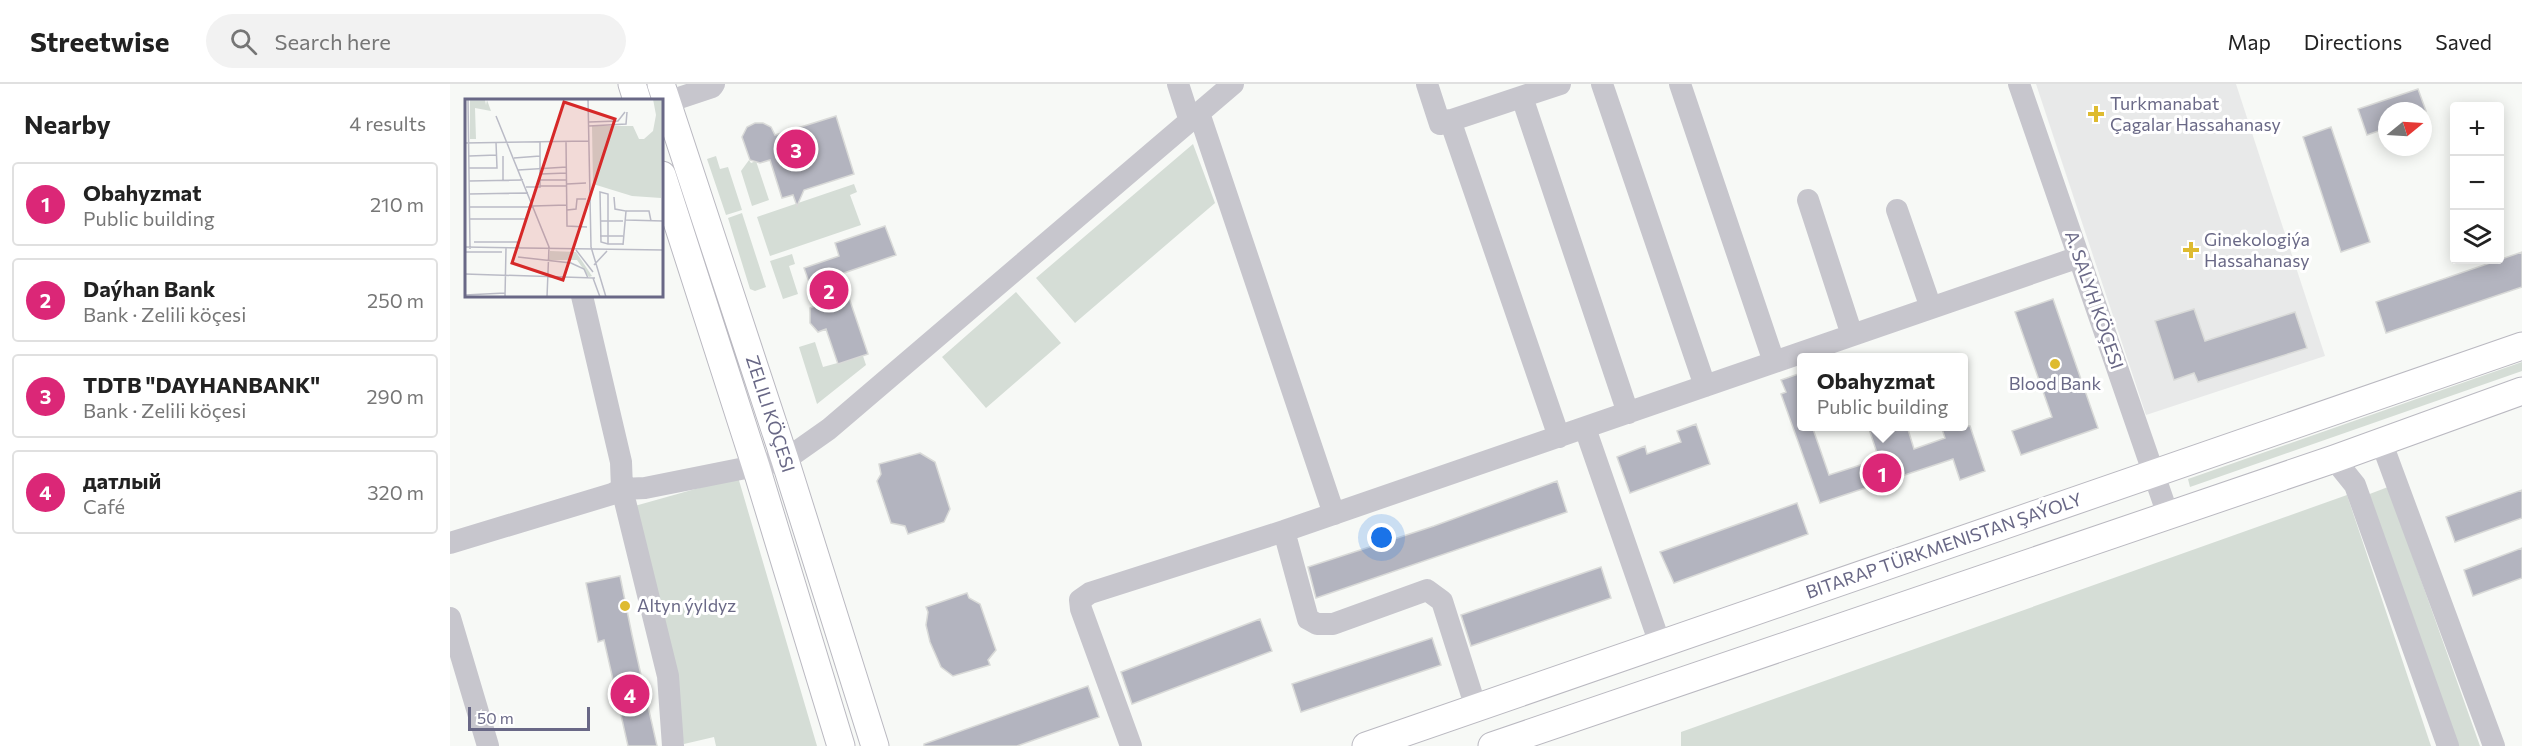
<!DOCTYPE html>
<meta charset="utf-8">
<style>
:root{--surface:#fff;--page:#f2f2f2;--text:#222;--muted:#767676;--line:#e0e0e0;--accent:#db2777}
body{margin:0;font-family:Commissioner,sans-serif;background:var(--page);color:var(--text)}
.controls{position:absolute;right:18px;top:18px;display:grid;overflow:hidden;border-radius:6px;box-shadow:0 3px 15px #0003}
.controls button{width:54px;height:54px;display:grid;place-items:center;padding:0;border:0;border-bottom:2px solid var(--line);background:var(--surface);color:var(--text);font:30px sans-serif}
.compass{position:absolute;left:1928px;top:18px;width:54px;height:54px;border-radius:50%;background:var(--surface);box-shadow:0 3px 15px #0003;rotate:72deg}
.scale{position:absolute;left:18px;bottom:15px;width:122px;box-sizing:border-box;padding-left:6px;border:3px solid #696886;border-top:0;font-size:16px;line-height:21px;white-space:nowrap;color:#696886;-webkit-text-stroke:4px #fff;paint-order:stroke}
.you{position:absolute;left:932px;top:454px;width:21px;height:21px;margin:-15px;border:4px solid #fff;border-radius:50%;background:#1a73e8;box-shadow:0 0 0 9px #1a73e833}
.badge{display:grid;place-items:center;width:39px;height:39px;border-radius:50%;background:var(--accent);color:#fff;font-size:20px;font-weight:700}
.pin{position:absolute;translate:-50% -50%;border:3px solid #fff;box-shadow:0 2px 6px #0006}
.popup{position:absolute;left:1347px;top:269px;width:171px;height:78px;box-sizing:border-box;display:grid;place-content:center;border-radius:6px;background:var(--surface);filter:drop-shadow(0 2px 4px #0005);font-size:20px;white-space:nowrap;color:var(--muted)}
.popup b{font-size:22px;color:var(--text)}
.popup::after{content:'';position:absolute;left:50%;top:100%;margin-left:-12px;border:12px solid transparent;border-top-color:var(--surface)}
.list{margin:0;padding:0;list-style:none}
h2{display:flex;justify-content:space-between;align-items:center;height:78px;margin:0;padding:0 24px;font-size:26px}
h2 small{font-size:20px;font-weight:400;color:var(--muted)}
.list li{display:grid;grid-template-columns:39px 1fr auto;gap:18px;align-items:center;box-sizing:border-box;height:84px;margin:0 12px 12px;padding:0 12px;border:2px solid var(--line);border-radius:6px}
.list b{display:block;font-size:22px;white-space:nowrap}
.list p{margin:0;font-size:20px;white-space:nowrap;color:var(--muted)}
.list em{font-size:20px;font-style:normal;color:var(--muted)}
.icon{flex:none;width:33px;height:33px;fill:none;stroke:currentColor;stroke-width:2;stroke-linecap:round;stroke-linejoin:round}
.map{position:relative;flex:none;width:2072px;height:662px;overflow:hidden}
header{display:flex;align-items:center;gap:36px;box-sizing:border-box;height:84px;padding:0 30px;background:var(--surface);border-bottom:2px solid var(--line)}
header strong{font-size:28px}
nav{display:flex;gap:33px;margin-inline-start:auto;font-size:21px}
.search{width:420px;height:54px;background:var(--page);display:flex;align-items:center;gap:15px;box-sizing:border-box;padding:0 21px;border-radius:33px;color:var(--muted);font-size:22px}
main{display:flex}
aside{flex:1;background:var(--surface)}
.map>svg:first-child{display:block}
.built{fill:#e8e9e9}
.green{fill:#d5ddd6}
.building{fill:#b3b4bf;stroke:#d9dad8;stroke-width:1.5}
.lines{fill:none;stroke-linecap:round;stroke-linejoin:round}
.major-casing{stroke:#bab9c1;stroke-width:29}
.minor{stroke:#c7c6cd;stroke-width:22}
.major{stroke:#fff;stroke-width:27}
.poi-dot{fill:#debb30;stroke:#fff;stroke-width:2}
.labels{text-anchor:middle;stroke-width:6;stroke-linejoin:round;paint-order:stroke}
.poi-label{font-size:18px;fill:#696886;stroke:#fff;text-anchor:start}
.street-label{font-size:18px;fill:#696886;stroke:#fff}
.inset-road{fill:none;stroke:#babbc6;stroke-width:1.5}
.view{fill:#d62828;fill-opacity:0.15;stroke:#d62828;stroke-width:3}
.inset-edge{fill:none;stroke:#696886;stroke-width:3}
</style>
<header>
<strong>Streetwise</strong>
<div class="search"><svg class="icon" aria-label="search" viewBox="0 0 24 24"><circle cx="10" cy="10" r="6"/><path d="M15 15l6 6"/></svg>Search here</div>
<nav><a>Map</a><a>Directions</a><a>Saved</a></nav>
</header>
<main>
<aside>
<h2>Nearby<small>4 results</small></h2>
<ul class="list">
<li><span class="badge">1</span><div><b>Obahyzmat</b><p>Public building</p></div><em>210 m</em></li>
<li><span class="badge">2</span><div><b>Daýhan Bank</b><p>Bank · Zelili köçesi</p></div><em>250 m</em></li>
<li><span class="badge">3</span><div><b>TDTB &quot;DAYHANBANK&quot;</b><p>Bank · Zelili köçesi</p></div><em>290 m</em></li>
<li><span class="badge">4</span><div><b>датлый</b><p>Café</p></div><em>320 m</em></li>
</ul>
</aside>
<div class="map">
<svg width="2072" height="662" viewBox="0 0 2072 662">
<rect width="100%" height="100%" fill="#f7f9f6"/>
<!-- built -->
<path class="built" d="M1586,0H1786L1875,272L1696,331Z"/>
<!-- green -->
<path class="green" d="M743,60L765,119L625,239L586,194Z
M266,72L270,85L278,83L292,126L276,131L257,75Z
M299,76L301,79L306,77L319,116L302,122L291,87Z
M404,100L407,108L400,111L411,141L320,172L307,133Z
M292,129L316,203L305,207L300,205L278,134Z
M342,170L345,180L339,182L348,210L333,215L320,177Z
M566,208L611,259L536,324L492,273Z
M365,258L373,283L413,272L416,281L367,320L349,263Z
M2072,278V287L1740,403L1738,395Z
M288,393L367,662H266L264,653L234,660L174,425Z
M1938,403L2030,662H2006L1917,411Z
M1897,411L1981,662H1231V648Z"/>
<!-- building -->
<path class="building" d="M1968,5L1976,27H1937V44L1917,51L1908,25Z
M386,32L404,90L354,106L347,122L343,111L332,114L320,76L310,79L300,76L292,53L297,43L305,39H313L321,43L325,51Z
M1881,43L1920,158L1891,168L1853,53Z
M435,142L446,171L391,190L418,270L388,280L376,245L368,248L360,239V224L367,221L354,184L389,172L385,159Z
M2072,168V203L1936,249L1926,218Z
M1603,215L1648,344L1571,371L1562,347L1602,333L1565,228Z
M1744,225L1755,257L1845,228L1857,264L1748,298L1744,289L1724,296L1705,237Z
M1351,289V342H1362L1379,391L1429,375L1418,342H1457L1464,365L1495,354L1491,342H1520L1535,387L1510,396L1503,375L1370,419L1331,310L1336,308L1331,296Z
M1246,340L1260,380L1180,409L1167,373L1195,362L1197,370L1231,358L1227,347Z
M470,369L485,378L500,425L494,438L458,450L455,442L441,439L427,397L431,390L429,380Z
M1107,397L1117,428L866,514L858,483L984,442Z
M2072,406V434L2005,458L1996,433Z
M1347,419L1358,450L1224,499L1210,468Z
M2072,464V494L2023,512L2014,486Z
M1151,483L1161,514L1021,562L1011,531Z
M170,492L182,551L207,662H178L154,556L148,558L136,499Z
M517,509L519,514L530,520L546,566L538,576L540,581L503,592L491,583L480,558L476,541L478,528L476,523Z
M810,535L822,567L682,620L671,588Z
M982,554L991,581L851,628L842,600Z
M638,602L649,633L567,662H474V660Z"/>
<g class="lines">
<defs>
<path id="major" d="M182,0L187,16
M211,0L335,376L425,662
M212,91L306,383L391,662
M916,662L2072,262
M1042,662L1884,375L2072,307"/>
</defs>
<!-- major casing -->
<use href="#major" class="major-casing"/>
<!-- minor -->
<path class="minor" d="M728,0L740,37
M977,0L990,40L1110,0
M1152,0L1255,302
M1230,0L1324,278
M1569,0L1718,431
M1072,13L1178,329
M217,18L262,3L264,0
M749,29L884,430
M1000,36L1109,353
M1358,116L1402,251
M1447,126L1481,224
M132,212L171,378L172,405L218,592L223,662
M1135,344L1210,560
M1931,357L2044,662
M1884,375L1905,401L1998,662
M834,447L858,535L867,540H883L977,506L992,517L1026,624
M0,459L162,410L172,405L195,404L335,376L379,345L783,0
M0,534L38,662
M681,662L631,525L630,516L640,509L834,447L1629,173"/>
<!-- major -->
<use href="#major" class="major"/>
</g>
<!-- markers -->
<g class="poi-dot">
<path d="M1643 21h6v6h6v6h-6v6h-6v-6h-6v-6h6z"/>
<path d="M1738 157h6v6h6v6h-6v6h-6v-6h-6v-6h6z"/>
<circle cx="1605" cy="280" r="6"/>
<circle cx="175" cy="522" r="6"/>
</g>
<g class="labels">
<!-- poi labels -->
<g class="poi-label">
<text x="1660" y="26">Turkmanabat<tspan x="1660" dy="21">Çagalar Hassahanasy</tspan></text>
<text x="1754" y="162">Ginekologiýa<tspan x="1754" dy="21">Hassahanasy</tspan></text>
<text x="1605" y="306" text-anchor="middle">Blood Bank</text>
<text x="187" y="528">Altyn ýyldyz</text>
</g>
<!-- street labels -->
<g class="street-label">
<text transform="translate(1644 216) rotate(71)" y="6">A. SALYH KÖÇESI</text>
<text transform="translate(320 330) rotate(72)" y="6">ZELILI KÖÇESI</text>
<text transform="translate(1494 462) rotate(-19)" y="6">BITARAP TÜRKMENISTAN ŞAÝOLY</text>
</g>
</g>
<!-- overview -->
<g transform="translate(15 15)">
<rect width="198" height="198" fill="#f7f9f6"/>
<path d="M188,0H198L196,99L167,97L128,85L127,27H168L174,40H179L188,32L191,16ZM5,1H20L21,6L22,1L26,12L10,9L11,40H5ZM85,152L111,153L127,177L124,178L112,161H84Z" fill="#d5ddd6"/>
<path class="inset-road" d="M3,0L5,150M123,0L126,148L141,198M31,17L84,148L82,198M124,23L153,22L160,13M124,27L161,25L162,13M101,42L102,127L122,128M0,44L124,42M4,57L32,56M38,57V81M49,59L75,57M4,69H32L31,43M53,71L102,68M75,75L102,74M75,81H102M4,82L58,81M102,85L121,84M75,87H102M61,88H75V43M4,95L63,94M149,98L150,110L161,112L158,146M68,107L102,106M5,108H68M102,111L111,110L112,100H121M161,112H184L186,122M5,120H60M161,121L198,122M135,122H158M135,137H158M9,143H52L54,148M143,145V95L135,93L136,143L143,145H158M0,148L198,151M111,151L128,173M198,151V98M0,153H37M53,158L106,164L119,170L123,179M129,166L142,152M0,175L130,179M128,179L135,198M0,196L40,194M40,198L41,149"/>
<path class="view" d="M99,3L150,20L98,181L47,164Z"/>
<rect width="198" height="198" class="inset-edge"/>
</g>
</svg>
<div class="controls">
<button>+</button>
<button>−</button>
<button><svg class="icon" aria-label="layers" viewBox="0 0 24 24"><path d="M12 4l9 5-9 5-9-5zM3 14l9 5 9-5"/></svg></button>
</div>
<svg class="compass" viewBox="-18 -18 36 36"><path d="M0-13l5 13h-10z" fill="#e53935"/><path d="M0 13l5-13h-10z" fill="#767676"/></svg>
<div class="scale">50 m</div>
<div class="you"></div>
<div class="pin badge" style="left:1432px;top:389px">1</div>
<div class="popup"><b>Obahyzmat</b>Public building</div>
<div class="pin badge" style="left:379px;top:206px">2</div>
<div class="pin badge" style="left:346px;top:65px">3</div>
<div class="pin badge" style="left:180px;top:610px">4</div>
</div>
</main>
